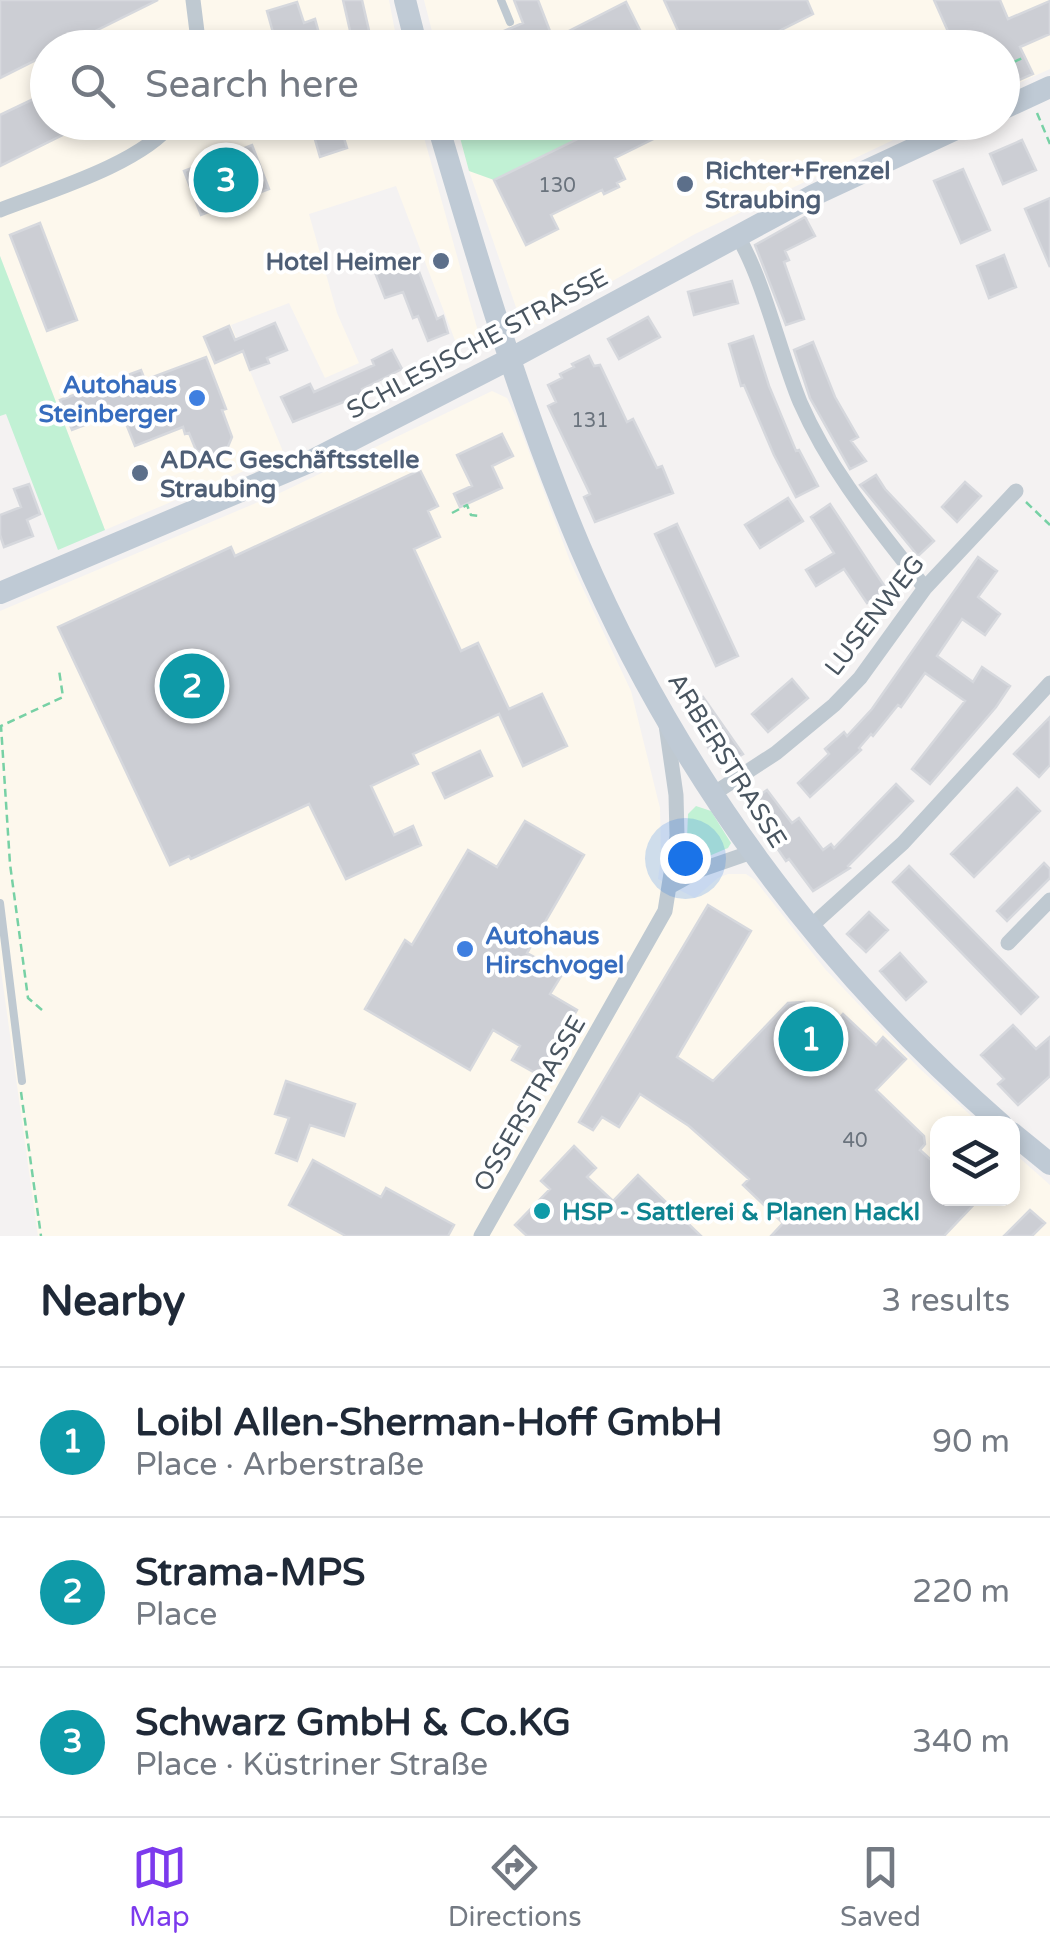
<!DOCTYPE html>
<meta charset="utf-8">
<style>
:root{--surface:#fff;--page:#f2f2f3;--text:#1f2937;--muted:#747a83;--line:#e0e1e3;--accent:#7c3aed}
body{margin:0;font-family:"Varela Round",sans-serif;background:var(--page);color:var(--text)}
.controls{position:absolute;right:30px;bottom:30px;display:grid;overflow:hidden;border-radius:20px;box-shadow:0 5px 15px #0003}
.controls button{width:90px;height:90px;display:grid;place-items:center;padding:0;border:0;border-bottom:2px solid var(--line);background:var(--surface);color:var(--text);font:50px sans-serif}
.you{position:absolute;left:685px;top:858px;width:35px;height:35px;margin:-25px;border:8px solid #fff;border-radius:50%;background:#1a73e8;box-shadow:0 0 0 15px #1a73e833}
.badge{display:grid;place-items:center;width:65px;height:65px;border-radius:50%;background:var(--accent);color:#fff;font-size:32px;font-weight:700}
.pin{position:absolute;translate:-50% -50%;border:5px solid #fff;box-shadow:0 2px 10px #0006}
.list{margin:0;padding:0;list-style:none}
h2{display:flex;justify-content:space-between;align-items:center;height:130px;margin:0;padding:0 40px;font-size:42px}
h2 small{font-size:32px;font-weight:400;color:var(--muted)}
.list li{display:grid;grid-template-columns:65px 1fr auto;gap:30px;align-items:center;box-sizing:border-box;height:150px;padding:0 40px;border-top:2px solid var(--line)}
.list b{display:block;font-size:38px;white-space:nowrap}
.list p{margin:0;font-size:32px;white-space:nowrap;color:var(--muted)}
.list em{font-size:32px;font-style:normal;color:var(--muted)}
.icon{flex:none;width:55px;height:55px;fill:none;stroke:currentColor;stroke-width:2;stroke-linecap:round;stroke-linejoin:round}
.map{position:relative;flex:none;width:1050px;height:1236px;overflow:hidden}
.search{position:absolute;background:var(--surface);box-shadow:0 5px 15px #0003;left:30px;right:30px;top:30px;height:110px;display:flex;align-items:center;gap:25px;box-sizing:border-box;padding:0 35px;border-radius:55px;color:var(--muted);font-size:38px}
.sheet{height:580px;background:var(--surface)}
nav{display:flex;justify-content:space-around;align-items:center;box-sizing:border-box;height:140px;border-top:2px solid var(--line);background:var(--surface);font-size:28px;color:var(--muted)}
nav a{display:grid;justify-items:center;gap:5px}
nav .on{color:var(--accent)}
.map>svg:first-child{display:block}
.commercial{fill:#fdf8ed}
.green{fill:#c1f1d4}
.building{fill:#ccced4;stroke:#d6d8dd;stroke-width:2.5}
.lines{fill:none;stroke-linecap:round;stroke-linejoin:round}
.path{stroke:#77d1a5;stroke-width:2.5;stroke-dasharray:8 5;stroke-linecap:butt}
.lane{stroke:#bfc9d1;stroke-width:8}
.street{stroke:#bfc9d1;stroke-width:15}
.secondary{stroke:#bfcad5;stroke-width:22}
.service-dot{fill:#5c6f8a;stroke:#fff;stroke-width:4}
.shop-dot{fill:#3f7fe0;stroke:#fff;stroke-width:4}
.culture-dot{fill:#0f9aa8;stroke:#fff;stroke-width:4}
.labels{text-anchor:middle;stroke-width:8;stroke-linejoin:round;paint-order:stroke}
.number-label{font-size:20px;fill:#6a737d}
.service-label{font-size:25px;font-weight:bold;fill:#4e5e75;stroke:#fff;text-anchor:start}
.street-label{font-size:25px;fill:#495560;stroke:#fff}
.shop-label{font-size:25px;font-weight:bold;fill:#366cbe;stroke:#fff;text-anchor:end}
.culture-label{font-size:25px;font-weight:bold;fill:#0d838f;stroke:#fff;text-anchor:start}
</style>
<div class="map">
<svg width="1050" height="1236" viewBox="0 0 1050 1236">
<rect width="100%" height="100%" fill="#f4f2f2"/>
<!-- commercial -->
<path class="commercial" d="M0,0H389L398,47L48,48V122L420,123L479,335L456,343L396,186L309,214L337,313L359,363L325,378L289,303L231,325L284,454L105,530L0,256Z
M424,0H1050V69L1003,90L1002,48L436,47Z
M456,123H929L695,234L537,324H527L520,319L469,171Z
M492,391L507,398L516,417L570,561L631,691L660,808L661,857L658,879L695,898L718,878L728,874H746L755,880L825,969L918,1067L979,1123L938,1124V1198H1012L1013,1152L1050,1185V1236H38L0,963V611L282,492Z"/>
<!-- green -->
<path class="green" d="M597,122L600,128L494,180L469,171L456,123Z
M0,256L105,530L58,550L6,414L0,416Z
M696,806L711,811L731,843L728,848L690,864L686,862L688,814Z"/>
<!-- building -->
<path class="building" d="M0,0H158L61,48H48V54L0,78Z
M343,0H362L373,48H354Z
M514,0H538L553,39L626,2L649,48H510L504,31L523,23Z
M664,0H807L813,14L761,40L759,34L732,48H686Z
M934,0H1000L1008,19L1050,1V34L1020,47L1033,74L1008,85L1002,72V48H963L958,35L951,38Z
M297,2L304,23L315,19L323,48H292L289,33L274,36L267,11Z
M48,92V122H89L0,166V115Z
M310,122H339L347,148L320,157Z
M597,122H688L615,158L625,179L617,183L619,187L604,194L602,190L551,215L558,229L526,245L494,180L600,128Z
M1022,140L1036,170L1003,184L990,154Z
M252,145L269,189L201,215L184,171Z
M963,169L990,230L961,243L934,181Z
M1050,198V267L1025,209Z
M805,217L815,236L785,251L789,260L784,262L804,319L786,325L755,245Z
M40,223L77,320L47,331L10,235Z
M1004,255L1016,287L989,298L977,266Z
M413,256L437,319L443,316L448,333L428,341L418,316L413,318L403,292L385,298L374,270Z
M732,281L738,303L694,315L688,292Z
M648,317L660,337L619,359L608,339Z
M275,323L287,350L267,358L269,363L250,370L243,351L215,363L204,337L229,326L235,340Z
M753,336L769,386L796,451L799,450L818,486L796,497L774,455L744,385L741,386L729,344Z
M813,342L835,397L858,437L851,441L866,461L850,469L810,398L794,350Z
M392,350L402,369L362,389L364,394L293,422L281,397L310,384L314,392L374,365L372,360Z
M589,356L594,366L600,365L627,422L633,419L657,468L662,466L673,493L595,522L584,497L590,494L548,406L556,402L548,385L562,378L560,374L574,367L572,364Z
M206,357L226,409L222,410L232,437L227,449L208,456L196,450L189,433L185,434L183,427L135,446L121,411L72,430L60,400L141,370L145,380Z
M502,434L513,456L492,466L502,488L460,507L454,494L472,486L457,455Z
M420,470L438,506L428,511L440,537L414,549L461,651L478,643L509,709L542,694L567,746L523,766L499,714L413,754L418,764L371,786L394,835L413,826L421,845L346,879L309,804L191,859L189,856L170,865L58,627L231,547L235,556Z
M876,475L885,489L934,541L918,556L860,485Z
M965,482L981,496L957,522L942,507Z
M29,484L40,514L27,520L33,536L4,547L0,535V515L21,507L14,489Z
M788,498L803,521L760,548L745,525Z
M830,504L887,590L867,603L844,569L816,586L806,570L834,553L811,517Z
M677,524L738,656L716,666L655,534Z
M978,557L997,571L978,597L1000,614L985,635L962,619L937,656L973,682L982,667L1010,686L996,707L930,784L912,769L965,701L925,673L901,707L898,705L873,736L871,734L859,748L861,750L810,797L798,783L829,754L825,749L844,732L847,736L872,709Z
M792,679L808,698L768,732L752,714Z
M703,697L743,754L721,767L706,744L710,741L687,708Z
M1050,717V765L1039,777L1014,754Z
M480,751L492,776L445,798L433,773Z
M896,784L913,801L848,866L850,868L813,891L789,859L786,861L747,804L767,790L792,823L799,818L823,850L831,844L834,848Z
M1017,788L1040,811L974,877L951,854Z
M525,821L584,855L527,953L563,973L550,994L577,1010L539,1075L512,1060L520,1046L493,1030L470,1070L365,1009L405,940L412,945L468,850L497,867Z
M1044,863L1050,869V878L1007,921L997,911Z
M909,866L1038,997L1021,1014L893,882Z
M708,905L751,931L677,1057L713,1081L788,1003L804,1002L823,1022L830,1016L836,1022L843,1014L876,1045L883,1037L906,1059L876,1090L924,1136L925,1144L920,1150L938,1166V1198H980L944,1236H771L783,1223L743,1185L749,1179L689,1126L640,1094L619,1127L602,1117L593,1130L579,1122Z
M869,912L888,930L866,952L847,934Z
M900,953L926,982L906,1000L880,971Z
M1013,1025L1036,1049L1050,1037V1076L1018,1105L998,1084L1004,1079L981,1055Z
M286,1081L355,1104L344,1136L310,1125L297,1161L276,1153L289,1118L275,1114Z
M574,1146L596,1168L587,1177L613,1201L638,1175L701,1236H527L515,1225L550,1189L541,1181Z
M313,1160L381,1197L386,1188L454,1225L448,1236H346L289,1205Z
M1030,1210L1045,1223L1032,1236H1004Z"/>
<g class="lines">
<!-- path -->
<path class="path" d="M1002,67L1025,57
M1037,113L1050,144
M470,336L476,353
M1026,502L1050,525
M452,513L467,505L471,515L480,516
M42,1010L28,998L10,864L1,726L63,697L59,670
M21,1092L41,1236"/>
<!-- lane -->
<path class="lane" d="M501,0L510,22
M0,903L22,1081"/>
<!-- street -->
<path class="street" d="M193,0L199,48
M0,210C49,191 141,164 173,122
M737,235C764,280 779,351 800,402C831,473 878,528 925,588
M713,794L776,753L834,705L860,678L925,588L1016,491
M671,886L700,870L752,852
M809,928L903,843L1050,683
M1008,943L1050,900
M481,1236L665,911L677,836L676,795L666,725"/>
<!-- secondary -->
<path class="secondary" d="M405,0L417,48
M1002,109L1050,87
M437,122C479,265 522,410 580,547C675,769 819,965 1001,1124
M0,593L309,462L510,359L814,195L971,122
M1012,1133L1050,1164"/>
</g>
<!-- markers -->
<g class="service-dot">
<circle cx="685" cy="184" r="10"/>
<circle cx="441" cy="261" r="10"/>
<circle cx="140" cy="473" r="10"/>
</g>
<g class="shop-dot">
<circle cx="197" cy="398" r="10"/>
<circle cx="465" cy="949" r="10"/>
</g>
<circle class="culture-dot" cx="542" cy="1211" r="10"/>
<g class="labels">
<!-- number labels -->
<g class="number-label">
<text x="557" y="192">130</text>
<text x="590" y="427">131</text>
<text x="855" y="1147">40</text>
</g>
<!-- service labels -->
<g class="service-label">
<text x="705" y="179">Richter+Frenzel<tspan x="705" dy="29">Straubing</tspan></text>
<text x="421" y="270" text-anchor="end">Hotel Heimer</text>
<text x="160" y="468">ADAC Geschäftsstelle<tspan x="160" dy="29">Straubing</tspan></text>
</g>
<!-- street labels -->
<g class="street-label">
<text transform="translate(477 343) rotate(-28)" y="9">SCHLESISCHE STRASSE</text>
<text transform="translate(874 615) rotate(-52)" y="9">LUSENWEG</text>
<text transform="translate(728 760) rotate(58)" y="9">ARBERSTRASSE</text>
<text transform="translate(529 1103) rotate(-60)" y="9">OSSERSTRASSE</text>
</g>
<!-- shop labels -->
<g class="shop-label">
<text x="177" y="393">Autohaus<tspan x="177" dy="29">Steinberger</tspan></text>
<text x="485" y="944" text-anchor="start">Autohaus<tspan x="485" dy="29">Hirschvogel</tspan></text>
</g>
<!-- culture labels -->
<g class="culture-label">
<text x="562" y="1220">HSP - Sattlerei &amp; Planen Hackl</text>
</g>
</g>
</svg>
<div class="controls">
<button><svg class="icon" aria-label="layers" viewBox="0 0 24 24"><path d="M12 4l9 5-9 5-9-5zM3 14l9 5 9-5"/></svg></button>
</div>
<div class="you"></div>
<div class="pin badge" style="left:811px;top:1039px;background:#0f9aa8">1</div>
<div class="pin badge" style="left:192px;top:686px;background:#0f9aa8">2</div>
<div class="pin badge" style="left:226px;top:180px;background:#0f9aa8">3</div>
<div class="search"><svg class="icon" aria-label="search" viewBox="0 0 24 24"><circle cx="10" cy="10" r="6"/><path d="M15 15l6 6"/></svg>Search here</div>
</div>
<section class="sheet">
<h2>Nearby<small>3 results</small></h2>
<ul class="list">
<li><span class="badge" style="background:#0f9aa8">1</span><div><b>Loibl Allen-Sherman-Hoff GmbH</b><p>Place · Arberstraße</p></div><em>90 m</em></li>
<li><span class="badge" style="background:#0f9aa8">2</span><div><b>Strama-MPS</b><p>Place</p></div><em>220 m</em></li>
<li><span class="badge" style="background:#0f9aa8">3</span><div><b>Schwarz GmbH &amp; Co.KG</b><p>Place · Küstriner Straße</p></div><em>340 m</em></li>
</ul>
</section>
<nav>
<a class="on"><svg class="icon" aria-label="map" viewBox="0 0 24 24"><path d="M3 6l6-2 6 2 6-2v14l-6 2-6-2-6 2zM9 4v14M15 6v14"/></svg>Map</a>
<a><svg class="icon" aria-label="directions" viewBox="0 0 24 24"><path d="M12 3l9 9-9 9-9-9zM9 14v-3h6M13 9l2 2-2 2"/></svg>Directions</a>
<a><svg class="icon" aria-label="saved" viewBox="0 0 24 24"><path d="M7 4h10v16l-5-4-5 4z"/></svg>Saved</a>
</nav>
